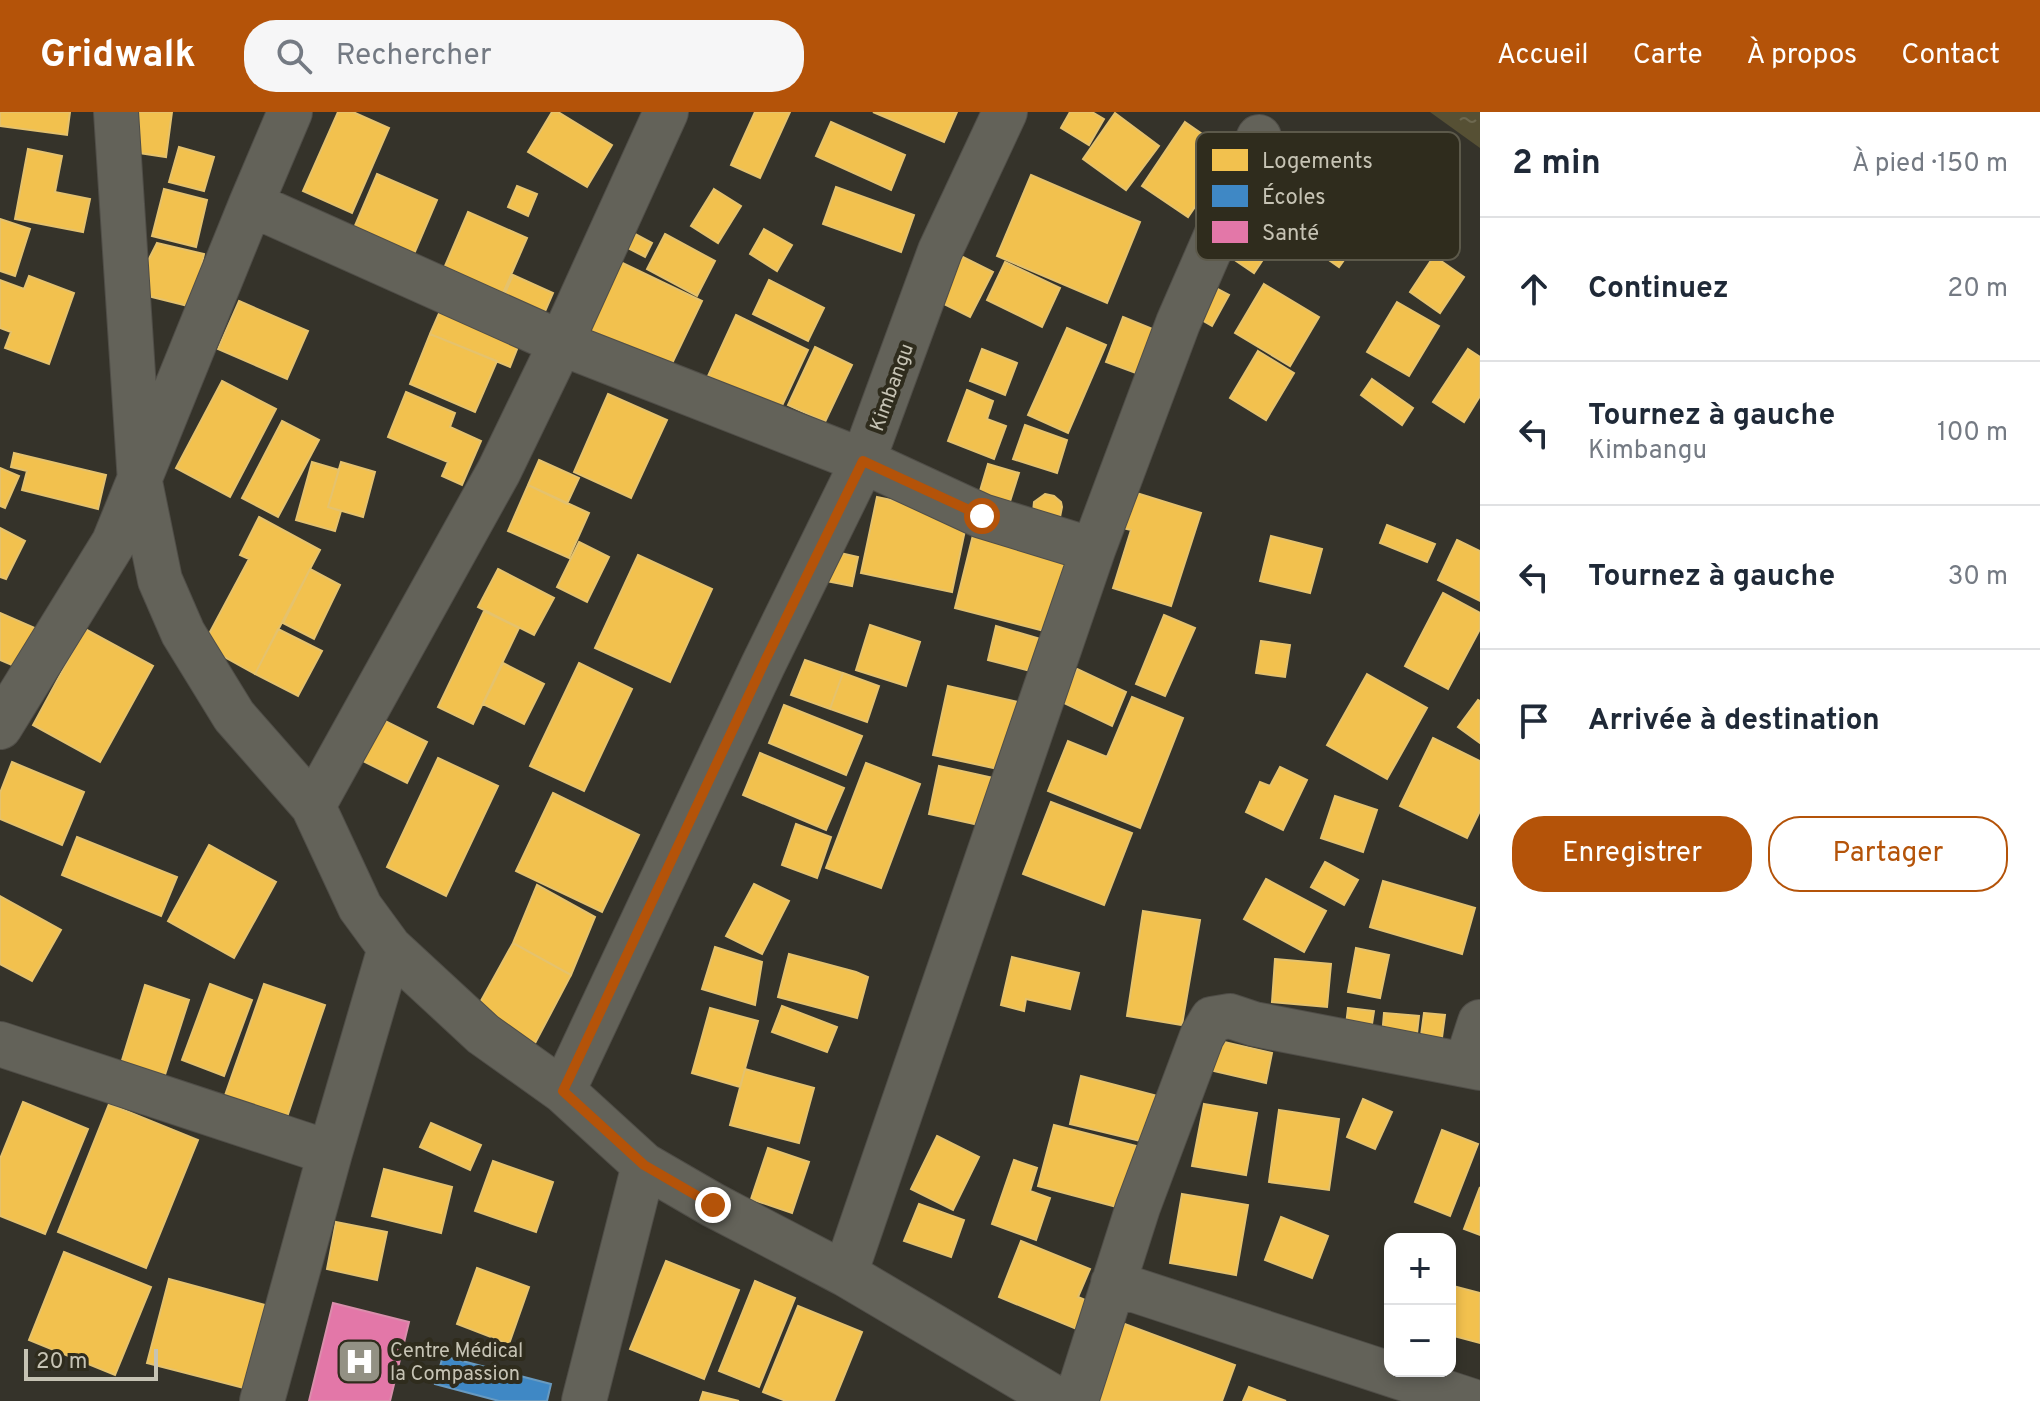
<!DOCTYPE html>
<html lang="fr">
<meta charset="utf-8">
<style>
:root{--surface:#fff;--page:#f6f6f7;--text:#1f2937;--muted:#747a83;--line:#e0e1e3;--accent:#b45309}
body{margin:0;font-family:Overpass,sans-serif;background:var(--page);color:var(--text)}
.controls{position:absolute;right:24px;bottom:24px;display:grid;overflow:hidden;border-radius:16px;box-shadow:0 4px 12px #0003}
.controls button{width:72px;height:72px;display:grid;place-items:center;padding:0;border:0;border-bottom:2px solid var(--line);background:var(--surface);color:var(--text);font:40px sans-serif}
.scale{position:absolute;left:24px;bottom:20px;width:134px;box-sizing:border-box;padding-left:8px;border:4px solid #c6c3b4;border-top:0;font-size:22px;line-height:28px;white-space:nowrap;color:#c6c3b4;-webkit-text-stroke:6px #2f2c1d;paint-order:stroke}
.stop{position:absolute;width:24px;height:24px;margin:-18px;border:6px solid #b45309;border-radius:50%;background:#fff}
.stop.end{background:#b45309;border-color:#fff;box-shadow:0 2px 8px #0008}
.list{margin:0;padding:0;list-style:none}
h2{display:flex;justify-content:space-between;align-items:center;height:104px;margin:0;padding:0 32px;font-size:34px}
h2 small{font-size:26px;font-weight:400;color:var(--muted)}
.list li{display:grid;grid-template-columns:52px 1fr auto;gap:24px;align-items:center;box-sizing:border-box;height:144px;padding:0 32px;border-top:2px solid var(--line)}
.list b{display:block;font-size:30px;white-space:nowrap}
.list p{margin:0;font-size:26px;white-space:nowrap;color:var(--muted)}
.list em{font-size:26px;font-style:normal;color:var(--muted)}
.actions{display:flex;gap:16px;padding:24px 32px}
.actions a{flex:1;padding:18px 0;border:2px solid var(--accent);border-radius:32px;text-align:center;font-size:28px;color:var(--accent)}
.actions .main{background:var(--accent);color:#fff}
.icon{flex:none;width:44px;height:44px;fill:none;stroke:currentColor;stroke-width:2;stroke-linecap:round;stroke-linejoin:round}
.map{position:relative;flex:none;width:1480px;height:1289px;overflow:hidden}
header{display:flex;align-items:center;gap:48px;box-sizing:border-box;height:112px;padding:0 40px;background:var(--accent);color:#fff}
header strong{font-size:38px}
nav{display:flex;gap:44px;margin-inline-start:auto;font-size:28px}
.search{width:560px;height:72px;background:var(--page);display:flex;align-items:center;gap:20px;box-sizing:border-box;padding:0 28px;border-radius:32px;color:var(--muted);font-size:30px}
main{display:flex}
aside{flex:1;background:var(--surface)}
.map>svg:first-child{display:block}
.water{fill:url(#water-ripples)}
.homes{fill:#f2c14e;stroke:#e5c26d;stroke-width:2}
.schools{fill:#3f88c5;stroke:#689ac0;stroke-width:2}
.health{fill:#e377a8;stroke:#da8eac;stroke-width:2}
.lines{fill:none;stroke-linecap:round;stroke-linejoin:round}
.minor-casing{stroke:#504e48;stroke-width:46}
.minor{stroke:#636259;stroke-width:44}
.route{stroke:#b45309;stroke-width:10}
.labels{text-anchor:middle;stroke-width:8;stroke-linejoin:round;paint-order:stroke}
.street-label{font-size:20px;fill:#c6c3b4;stroke:#2f2c1d}
.poi-label{font-size:20px;fill:#c6c3b4;stroke:#2f2c1d;text-anchor:start}
.key{fill:#2f2c1d;stroke:#5c594a;stroke-width:2}
.key-label{font-size:22px;fill:#c6c3b4}
</style>
<header>
<strong>Gridwalk</strong>
<div class="search"><svg class="icon" aria-label="search" viewBox="0 0 24 24"><circle cx="10" cy="10" r="6"/><path d="M15 15l6 6"/></svg>Rechercher</div>
<nav><a>Accueil</a><a>Carte</a><a>À propos</a><a>Contact</a></nav>
</header>
<main>
<div class="map">
<svg width="1480" height="1289" viewBox="0 0 1480 1289">
<defs>
<pattern id="water-ripples" width="26" height="14" patternUnits="userSpaceOnUse" patternTransform="scale(2)"><rect width="26" height="14" fill="#565034"/><path d="M2 4q2-2 4 0t4 0M15 11q2-2 4 0t4 0" fill="none" stroke="#6d684f"/></pattern>
</defs>
<rect width="100%" height="100%" fill="#35332a"/>
<!-- water -->
<path class="water" d="M1430,0H1480V36Z"/>
<!-- homes -->
<path class="homes" d="M0,0H70L67,23L0,14Z
M131,0H172L166,45L125,39Z
M338,0H353L389,16L352,101L303,79Z
M552,0H558L612,33L587,75L528,40Z
M755,0H790L760,66L731,53Z
M873,0H957L944,30Z
M1070,0H1092L1104,7L1089,33L1061,16Z
M1115,1L1159,34L1126,78L1083,47Z
M831,10L905,43L891,78L816,44Z
M1185,10L1231,42L1188,105L1142,74Z
M179,35L214,45L204,79L169,70Z
M28,37L62,44L55,80L90,87L83,120L15,107Z
M377,62L437,88L411,149L351,123Z
M1031,63L1140,110L1107,191L997,144Z
M517,74L537,82L528,104L508,95Z
M836,75L914,103L901,140L823,112Z
M164,77L207,88L196,135L152,124Z
M714,77L741,94L718,131L691,114Z
M1313,79L1366,117L1339,155L1286,118Z
M1247,99L1280,122L1254,161L1220,138Z
M468,100L527,126L501,186L442,161Z
M0,107L30,117L15,164L0,159Z
M764,117L792,133L777,159L750,142Z
M635,122L652,131L645,145L628,136Z
M665,122L715,149L697,184L647,157Z
M157,131L204,142L192,195L132,180Z
M957,142L993,160L970,205L934,187Z
M1434,144L1464,165L1440,201L1410,180Z
M612,146L702,189L668,260L578,216Z
M1005,150L1060,176L1042,215L987,188Z
M513,163L553,181L540,211L500,192Z
M29,164L74,181L49,252L5,236L11,220L0,216V168L24,177Z
M769,168L824,196L808,229L753,202Z
M1208,172L1229,183L1212,214L1191,202Z
M1264,172L1319,205L1290,254L1235,221Z
M239,189L308,219L287,267L218,237Z
M444,190L523,222L510,255L430,222Z
M1397,190L1439,214L1409,264L1367,240Z
M736,203L808,238L780,298L708,264Z
M1123,205L1160,220L1144,264L1106,250Z
M1067,216L1106,233L1068,321L1028,303Z
M430,222L497,249L475,300L410,272Z
M815,235L852,253L825,310L788,293Z
M982,237L1017,251L1005,283L970,269Z
M1468,237L1480,245V284L1464,310L1433,290Z
M1258,239L1294,261L1266,308L1230,286Z
M1372,267L1413,296L1402,313L1361,283Z
M222,269L276,297L230,385L176,356Z
M967,278L993,289L987,307L1006,314L994,347L948,329Z
M406,280L455,301L450,315L481,329L462,373L442,364L448,350L388,325Z
M608,282L667,308L631,386L574,360Z
M282,309L319,328L278,405L242,386Z
M1025,313L1067,328L1057,361L1013,347Z
M14,341L106,363L98,397L22,378L27,359L11,355Z
M539,348L579,366L567,392L528,373Z
M312,350L339,358L328,395L341,399L335,419L296,408Z
M341,350L375,360L363,405L328,395Z
M988,352L1019,361L1006,402L976,392Z
M0,356L19,364L5,396L0,394Z
M528,373L589,401L569,446L508,419Z
M1130,379L1201,401L1171,494L1113,476L1131,418L1119,415Z
M1045,382L1054,384L1061,390L1062,395L1060,405L1033,400L1034,390Z
M877,385L968,404L952,480L861,461Z
M259,405L320,438L255,562L203,533L249,447L240,443Z
M1387,413L1435,432L1427,450L1380,431Z
M975,415L1076,441L1056,522L955,496Z
M0,416L25,429L6,467L0,465Z
M1271,424L1322,437L1310,481L1260,469Z
M1457,428L1480,439V489L1438,468Z
M579,430L609,445L587,490L557,475Z
M827,438L858,445L852,474L821,468Z
M638,443L712,477L670,570L595,536Z
M310,457L340,473L314,527L283,511Z
M498,457L554,486L534,523L478,495Z
M1443,481L1480,501V517L1448,577L1405,554Z
M484,499L519,516L473,612L438,595Z
M0,501L37,517L19,556L0,548Z
M1164,503L1195,516L1165,584L1136,572Z
M870,513L920,530L906,574L856,558Z
M996,514L1047,529L1038,561L988,548Z
M85,517L153,554L100,650L33,613Z
M278,517L322,539L298,584L255,562Z
M1261,529L1290,533L1285,565L1256,561Z
M805,548L843,561L830,597L791,583Z
M503,551L544,572L524,612L483,592Z
M579,551L632,577L584,679L530,654Z
M1077,557L1126,580L1112,614L1062,590Z
M843,561L879,574L867,610L830,597Z
M1367,562L1427,596L1387,667L1327,633Z
M948,574L1027,592L1012,660L933,643Z
M1132,585L1183,606L1140,716L1048,679L1068,629L1107,645Z
M1478,588L1480,589V631L1458,615Z
M784,593L862,624L846,663L769,631Z
M377,605L427,630L407,671L357,646Z
M1433,626L1480,649V699L1467,726L1400,694Z
M760,641L844,676L826,718L743,683Z
M438,646L498,674L446,784L387,755Z
M12,650L84,680L62,733L0,707V681Z
M866,651L920,672L881,776L826,756Z
M939,654L998,667L988,715L929,702Z
M1280,655L1307,668L1283,718L1246,700L1260,670L1270,674Z
M553,681L639,723L602,800L516,759Z
M1335,684L1377,698L1363,740L1321,726Z
M1051,690L1132,721L1104,793L1023,762Z
M796,712L831,725L817,766L782,753Z
M77,725L177,765L161,804L62,763Z
M209,733L276,770L234,846L168,809Z
M1325,750L1358,768L1344,793L1311,775Z
M1266,767L1326,799L1304,840L1244,807Z
M1383,769L1475,796L1462,842L1370,815Z
M754,772L789,789L762,842L726,824Z
M537,773L595,805L571,863L513,831Z
M0,784L61,818L32,869L0,852Z
M1143,799L1200,808L1182,913L1127,904Z
M513,831L571,863L532,937L472,905Z
M715,835L762,850L755,893L702,877Z
M1356,836L1389,843L1380,886L1348,880Z
M789,842L856,860L868,865L857,906L778,885Z
M1012,845L1079,861L1070,897L1026,887L1024,899L1001,893Z
M1275,847L1331,852L1327,895L1272,890Z
M210,872L252,888L224,964L182,948Z
M264,872L325,893L284,1014L222,992Z
M145,873L189,888L162,972L119,958Z
M782,894L837,915L827,940L772,920Z
M710,896L758,909L740,975L692,961Z
M1348,896L1374,899L1370,925L1345,922Z
M1384,901L1419,904L1415,939L1381,936Z
M1424,901L1445,903L1441,933L1420,931Z
M1207,926L1272,941L1266,971L1201,956Z
M745,957L814,976L799,1031L730,1013Z
M1081,964L1165,986L1153,1032L1070,1012Z
M1363,987L1392,1000L1375,1037L1347,1025Z
M23,990L88,1017L45,1122L0,1104V1047Z
M109,992L198,1028L146,1156L58,1120Z
M1204,992L1257,1001L1246,1063L1192,1054Z
M1279,998L1339,1007L1329,1078L1269,1070Z
M431,1011L481,1033L470,1058L420,1035Z
M1054,1013L1144,1036L1128,1098L1038,1074Z
M1442,1018L1478,1032L1450,1104L1415,1090Z
M937,1024L979,1045L953,1098L911,1077Z
M768,1036L809,1050L792,1101L751,1087Z
M1014,1048L1037,1056L1030,1079L1050,1086L1036,1128L992,1112Z
M493,1049L553,1070L536,1120L475,1099Z
M384,1057L452,1075L441,1121L372,1104Z
M1480,1075V1123L1464,1117Z
M1182,1082L1248,1093L1236,1163L1170,1151Z
M919,1092L964,1108L951,1145L904,1129Z
M1281,1105L1328,1124L1312,1166L1265,1148Z
M336,1110L387,1120L377,1168L327,1157Z
M1021,1129L1090,1157L1078,1185L1090,1190L1079,1218L999,1185Z
M64,1140L151,1175L115,1263L29,1228Z
M666,1149L739,1178L704,1267L630,1237Z
M477,1156L529,1175L509,1232L457,1212Z
M169,1167L265,1193L244,1276L147,1251Z
M755,1169L795,1186L759,1275L719,1259Z
M1453,1174L1480,1181V1231L1450,1223V1185Z
M798,1194L862,1220L834,1289H786L763,1280Z
M1122,1211L1235,1253L1222,1289H1093Z
M1249,1275L1286,1289H1243Z
M703,1280L739,1289H700Z"/>
<!-- schools -->
<path class="schools" d="M443,1244L551,1272L547,1289H499L435,1272Z"/>
<!-- health -->
<path class="health" d="M333,1191L409,1210L390,1289H309Z"/>
<g class="lines">
<defs>
<path id="minor" d="M116,0L140,370L160,468L183,521L234,604L313,694L360,795L390,836L483,922L563,979L644,1053L713,1093L845,1162L1060,1289
M251,92L561,231L863,349L982,404L1093,438
M0,615L114,430L251,92L290,0
M313,694L499,359L561,231L666,0
M0,932L330,1041
M1466,953L1480,910
M563,979L763,553L863,349L940,139L1005,0
M845,1162L1093,438L1178,211L1259,25
M1113,1171L1472,1289
M262,1289L330,1041L390,836
M584,1289L644,1053
M1076,1289L1138,1095L1202,924L1212,907L1230,904L1254,912L1480,956"/>
</defs>
<!-- minor casing -->
<use href="#minor" class="minor-casing"/>
<!-- minor -->
<use href="#minor" class="minor"/>
</g>
<g class="lines">
<!-- route -->
<path class="route" d="M713,1093L644,1053L563,979L763,553L863,349L982,404"/>
</g>
<!-- icons -->
<defs>
<symbol id="hospital-square" viewBox="-11 -11 22 22"><rect x="-9" y="-9" width="18" height="18" rx="4" fill="#939184" stroke="#2f2c1d"/><path d="M-5-5h3v3.5h4V-5h3V5h-3V1.5h-4V5h-3Z" fill="#fff"/></symbol>
</defs>
<g fill-rule="evenodd">
<use href="#hospital-square" x="334" y="1224" width="51" height="51"/>
</g>
<g class="labels">
<!-- street labels -->
<g class="street-label">
<text transform="translate(891 275) rotate(-70)" y="7">Kimbangu</text>
</g>
<!-- poi labels -->
<g class="poi-label">
<text x="390" y="1245">Centre Médical<tspan x="390" dy="23">la Compassion</tspan></text>
</g>
</g>
<!-- legend -->
<rect x="1196" y="20" width="264" height="128" rx="12" class="key"/>
<rect x="1212" y="37" width="36" height="22" fill="#f2c14e"/>
<rect x="1212" y="73" width="36" height="22" fill="#3f88c5"/>
<rect x="1212" y="109" width="36" height="22" fill="#e377a8"/>
<g class="key-label">
<text x="1262" y="56">Logements</text>
<text x="1262" y="92">Écoles</text>
<text x="1262" y="128">Santé</text>
</g>
</svg>
<div class="controls">
<button>+</button>
<button>−</button>
</div>
<div class="scale">20 m</div>
<div class="stop" style="left:982px;top:404px"></div>
<div class="stop end" style="left:713px;top:1093px"></div>
</div>
<aside>
<h2>2 min<small>À pied · 150 m</small></h2>
<ul class="list">
<li><svg class="icon" aria-label="ahead" viewBox="0 0 24 24"><path d="M12 20V5M6 11l6-6 6 6"/></svg><div><b>Continuez</b></div><em>20 m</em></li>
<li><svg class="icon" aria-label="left" viewBox="0 0 24 24"><path d="M17 20v-9H6M10 6l-5 5 5 5"/></svg><div><b>Tournez à gauche</b><p>Kimbangu</p></div><em>100 m</em></li>
<li><svg class="icon" aria-label="left" viewBox="0 0 24 24"><path d="M17 20v-9H6M10 6l-5 5 5 5"/></svg><div><b>Tournez à gauche</b></div><em>30 m</em></li>
<li><svg class="icon" aria-label="arrive" viewBox="0 0 24 24"><path d="M6 21V4h12l-3 4 3 4H6"/></svg><div><b>Arrivée à destination</b></div></li>
</ul>
<div class="actions"><a class="main">Enregistrer</a><a>Partager</a></div>
</aside>
</main>
